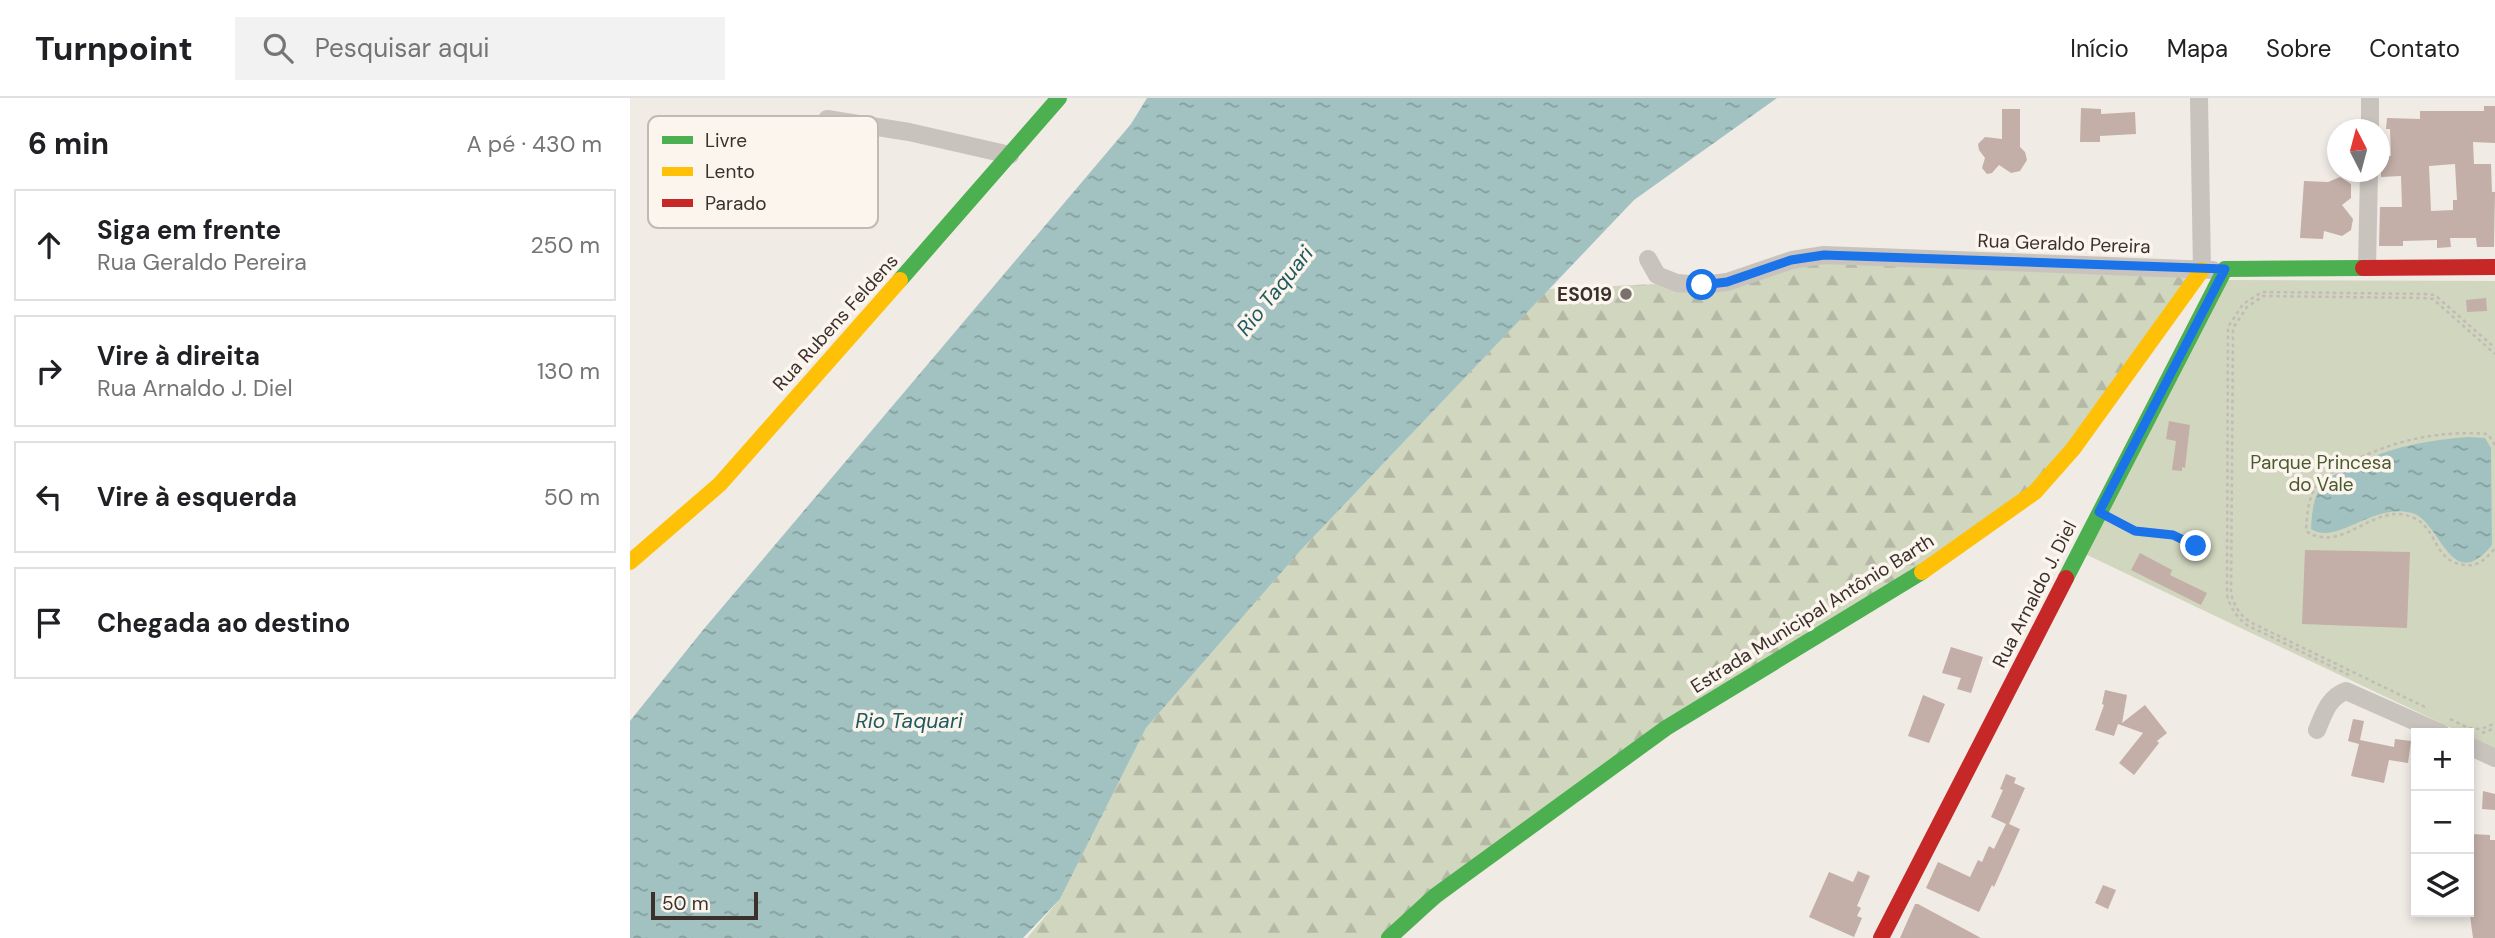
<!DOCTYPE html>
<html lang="pt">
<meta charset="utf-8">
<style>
:root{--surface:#fff;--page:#f2f2f2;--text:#202124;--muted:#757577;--line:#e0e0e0}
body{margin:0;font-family:"DM Sans",sans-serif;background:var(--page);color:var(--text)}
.controls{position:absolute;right:21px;bottom:21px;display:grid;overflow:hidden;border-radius:0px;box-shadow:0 4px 10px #0003}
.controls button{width:63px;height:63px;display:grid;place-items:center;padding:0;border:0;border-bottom:2px solid var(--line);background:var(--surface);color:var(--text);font:35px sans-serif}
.compass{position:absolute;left:1697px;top:21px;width:63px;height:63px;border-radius:50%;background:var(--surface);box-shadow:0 4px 10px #0003;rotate:354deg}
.scale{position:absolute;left:21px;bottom:18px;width:107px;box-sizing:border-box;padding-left:7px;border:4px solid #3b302b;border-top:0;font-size:19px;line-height:24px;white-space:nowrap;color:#3b302b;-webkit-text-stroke:5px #fbf5ee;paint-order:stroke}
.stop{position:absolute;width:21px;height:21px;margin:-16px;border:5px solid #1a73e8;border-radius:50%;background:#fff}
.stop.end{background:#1a73e8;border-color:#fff;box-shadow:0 2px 7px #0008}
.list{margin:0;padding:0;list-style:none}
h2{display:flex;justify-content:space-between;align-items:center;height:91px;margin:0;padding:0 28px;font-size:30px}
h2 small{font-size:23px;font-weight:400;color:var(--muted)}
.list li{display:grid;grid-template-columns:46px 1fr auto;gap:21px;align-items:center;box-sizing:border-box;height:112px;margin:0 14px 14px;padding:0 14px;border:2px solid var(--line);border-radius:0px}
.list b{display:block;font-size:26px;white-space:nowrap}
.list p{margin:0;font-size:23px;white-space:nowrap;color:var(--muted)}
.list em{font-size:23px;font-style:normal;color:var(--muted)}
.icon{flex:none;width:38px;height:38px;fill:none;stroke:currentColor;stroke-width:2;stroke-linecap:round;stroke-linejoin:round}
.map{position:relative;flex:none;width:1865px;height:840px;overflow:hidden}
header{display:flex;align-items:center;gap:42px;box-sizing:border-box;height:98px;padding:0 35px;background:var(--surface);border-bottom:2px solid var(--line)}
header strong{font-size:33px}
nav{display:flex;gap:38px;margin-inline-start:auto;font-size:24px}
.search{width:490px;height:63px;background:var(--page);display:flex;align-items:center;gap:18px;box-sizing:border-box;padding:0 24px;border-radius:0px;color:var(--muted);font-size:26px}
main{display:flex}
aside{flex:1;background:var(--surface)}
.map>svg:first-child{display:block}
.forest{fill:url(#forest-firs)}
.green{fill:#d1d6bf}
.water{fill:url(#water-ripples)}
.building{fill:#c3afa7;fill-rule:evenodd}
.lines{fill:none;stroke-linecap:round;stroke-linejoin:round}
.path{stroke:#c2bbb6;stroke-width:2.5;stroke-dasharray:3.5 3.5;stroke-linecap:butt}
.lane{stroke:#c9c3be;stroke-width:9}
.street{stroke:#c9c3be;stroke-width:18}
.fast{stroke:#4caf50;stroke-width:16}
.slow{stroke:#ffc107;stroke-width:16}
.jam{stroke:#c62828;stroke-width:16}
.route{stroke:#1a73e8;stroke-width:9}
.poi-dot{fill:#7a716c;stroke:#fbf5ee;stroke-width:2.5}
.labels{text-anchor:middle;stroke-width:7;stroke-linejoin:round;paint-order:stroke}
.street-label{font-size:19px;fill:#3b302b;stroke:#fbf5ee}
.poi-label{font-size:19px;font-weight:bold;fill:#3b302b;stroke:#fbf5ee;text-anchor:end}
.park-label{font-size:19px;fill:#4a5a2e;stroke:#fbf5ee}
.water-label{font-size:21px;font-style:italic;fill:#1f5a5e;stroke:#fbf5ee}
.key{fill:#fbf5ee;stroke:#c1bab4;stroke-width:2}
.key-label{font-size:19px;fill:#3b302b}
</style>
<header>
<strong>Turnpoint</strong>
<div class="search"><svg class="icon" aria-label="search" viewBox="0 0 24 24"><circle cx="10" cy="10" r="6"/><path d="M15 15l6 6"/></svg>Pesquisar aqui</div>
<nav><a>Início</a><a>Mapa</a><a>Sobre</a><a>Contato</a></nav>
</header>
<main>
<aside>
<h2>6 min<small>A pé · 430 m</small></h2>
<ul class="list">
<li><svg class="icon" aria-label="ahead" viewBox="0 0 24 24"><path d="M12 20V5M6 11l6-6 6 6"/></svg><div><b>Siga em frente</b><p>Rua Geraldo Pereira</p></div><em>250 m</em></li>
<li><svg class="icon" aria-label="right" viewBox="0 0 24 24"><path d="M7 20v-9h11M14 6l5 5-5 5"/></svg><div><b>Vire à direita</b><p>Rua Arnaldo J. Diel</p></div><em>130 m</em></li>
<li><svg class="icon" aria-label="left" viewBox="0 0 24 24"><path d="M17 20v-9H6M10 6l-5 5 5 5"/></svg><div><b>Vire à esquerda</b></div><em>50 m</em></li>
<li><svg class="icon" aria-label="arrive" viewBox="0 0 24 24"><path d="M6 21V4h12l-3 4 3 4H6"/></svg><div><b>Chegada ao destino</b></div></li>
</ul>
</aside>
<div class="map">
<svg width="1865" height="840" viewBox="0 0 1865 840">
<defs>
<pattern id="forest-firs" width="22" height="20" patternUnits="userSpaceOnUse" patternTransform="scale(1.75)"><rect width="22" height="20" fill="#d1d6bf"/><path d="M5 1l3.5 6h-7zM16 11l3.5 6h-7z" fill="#b4b8a4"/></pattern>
<pattern id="water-ripples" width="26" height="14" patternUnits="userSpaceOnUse" patternTransform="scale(1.75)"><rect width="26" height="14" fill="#a1c2c1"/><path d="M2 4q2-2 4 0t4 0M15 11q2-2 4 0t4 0" fill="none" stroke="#849e9d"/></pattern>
</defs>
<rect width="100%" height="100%" fill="#f0ebe5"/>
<!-- forest -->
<path class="forest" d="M1162,162L1572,172L1405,394L1036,630L765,840H397L430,801L516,630L671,452L919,191L1047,185Z"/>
<!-- green -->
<path class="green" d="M1595,182L1865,183V651L1839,639V635H1832L1455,456Z"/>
<!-- water -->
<path class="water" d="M517,0H1147L1004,102L671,452L516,630L430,801L393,840H0V623L73,532L501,26Z
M1839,339L1855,340L1861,350L1862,447C1820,498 1811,423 1782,415C1743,404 1707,448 1681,431C1682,415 1683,396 1695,384C1702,377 1714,372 1723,367C1761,349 1798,342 1839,339Z"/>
<!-- building -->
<path class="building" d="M1854,8H1865V45L1843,44L1844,66H1861L1862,94H1865L1864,149H1847L1846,140H1820L1821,149L1807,150V142L1773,143V148H1749L1750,109H1772L1771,78L1751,79V58H1761L1760,31H1756L1757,20L1790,21V13H1854ZM1825,66L1827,102H1823V112L1801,113L1799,68Z
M1451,10L1471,11V16L1505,14L1506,36L1470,38V44H1450Z
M1372,11H1390V49L1395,54L1397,62L1390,73L1381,75L1369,67L1362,75L1357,76L1352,70L1355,60L1349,52L1348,46L1355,39L1372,41Z
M1710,79L1721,86V100L1712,107L1723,121L1721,132L1712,138L1694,133L1693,141L1670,140L1674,83L1698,84Z
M1856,200L1857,213L1837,214L1836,202Z
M1539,323L1560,327L1555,370L1552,369V373L1542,372L1546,343L1536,341Z
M1675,452L1780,454L1777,530L1672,526Z
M1510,455L1542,472L1540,477L1577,495L1571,507L1501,472Z
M1321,549L1353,559L1341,595L1327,591L1331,580L1312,575Z
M1475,592L1497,597L1492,625L1515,607L1537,635L1527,643L1529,645L1504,677L1489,665L1513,635L1488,626L1484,638L1465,632L1474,607L1472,606Z
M1293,597L1315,606L1299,645L1278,638Z
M1723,621L1734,623L1730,642L1764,649L1765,641L1781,643L1778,665L1759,662L1754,685L1721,678L1729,646L1718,643Z
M1376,676L1386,680L1384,685L1395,690L1379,726L1390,731L1364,789L1362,787L1349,814L1296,790L1308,764L1340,779L1348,762L1352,764L1359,748L1364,751L1376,726L1361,719L1373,692L1370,691Z
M1853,693L1865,696V712L1852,711Z
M1841,736L1860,737V742H1865V840H1843L1839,810Z
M1228,773L1240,778L1227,808L1231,810L1227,818L1232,820L1224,839L1179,819L1199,774L1223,784Z
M1473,787L1486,792L1478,811L1465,805Z
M1285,806H1288L1351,840H1270Z"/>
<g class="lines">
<!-- path -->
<path class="path" d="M1865,347L1858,336C1811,332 1765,342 1723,363C1713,368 1698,374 1691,382C1678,396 1677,415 1676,433C1713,458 1745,401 1784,420C1808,431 1803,463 1834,467C1848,469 1856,461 1865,450
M1719,577L1617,527C1606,518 1601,511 1597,497L1598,229L1613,206L1632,194L1794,196L1805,197L1865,250
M1795,609L1620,524C1609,516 1605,509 1601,496L1603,230L1617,209L1633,198L1793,200L1803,201L1865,256
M1820,621C1839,630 1845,636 1865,625
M1852,635L1865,630"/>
<!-- lane -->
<path class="lane" d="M1470,415L1505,433L1543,437L1566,448"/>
<!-- street -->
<path class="street" d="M1569,0L1572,172
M197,21L279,34L380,57
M1740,32V0
M1018,161L1027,177L1047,185L1072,187L1097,184L1162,162L1194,157L1583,172
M1737,169L1739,74
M1687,632C1694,615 1699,599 1716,593L1811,635
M1839,648L1865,660"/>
<!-- fast -->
<path class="fast" d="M270,182L429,0
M1436,480L1595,171L1733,170
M759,840L805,798L1036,630L1292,474"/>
<!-- slow -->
<path class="slow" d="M0,464L90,386L270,182
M1292,474L1405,394L1443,351L1572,172"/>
<!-- jam -->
<path class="jam" d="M1733,170L1865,169
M1251,840L1436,480"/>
</g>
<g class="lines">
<!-- route -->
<path class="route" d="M1072,187L1097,184L1161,162L1194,157L1595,171L1469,414L1505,433L1543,437L1566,448"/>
</g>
<!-- markers -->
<circle class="poi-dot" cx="996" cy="196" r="7"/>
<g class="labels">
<!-- street labels -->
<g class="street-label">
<text transform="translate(1434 145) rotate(2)" y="7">Rua Geraldo Pereira</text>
<text transform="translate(205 224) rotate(-48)" y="7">Rua Rubens Feldens</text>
<text transform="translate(1404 496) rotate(-63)" y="7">Rua Arnaldo J. Diel</text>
<text transform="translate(1182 515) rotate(-32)" y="7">Estrada Municipal Antônio Barth</text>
</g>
<!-- poi labels -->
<g class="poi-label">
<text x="982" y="203">ES019</text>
</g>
<!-- park labels -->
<g class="park-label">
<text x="1691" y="371">Parque Princesa<tspan x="1691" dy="22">do Vale</tspan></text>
</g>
<!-- water labels -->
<g class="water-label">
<text transform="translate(645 193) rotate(-51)" y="7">Rio Taquari</text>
<text x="279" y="630">Rio Taquari</text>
</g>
</g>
<!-- legend -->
<rect x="18" y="18" width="230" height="112" rx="10" class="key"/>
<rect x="32" y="38" width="31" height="8" fill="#4caf50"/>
<rect x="32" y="69" width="31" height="9" fill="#ffc107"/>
<rect x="32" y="101" width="31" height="8" fill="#c62828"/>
<g class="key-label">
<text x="75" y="49">Livre</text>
<text x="75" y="80">Lento</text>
<text x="75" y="112">Parado</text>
</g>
</svg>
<div class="controls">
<button>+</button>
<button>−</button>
<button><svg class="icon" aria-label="layers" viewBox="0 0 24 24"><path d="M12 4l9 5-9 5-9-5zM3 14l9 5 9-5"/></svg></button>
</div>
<svg class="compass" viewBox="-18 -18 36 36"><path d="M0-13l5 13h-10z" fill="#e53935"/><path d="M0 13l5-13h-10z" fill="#757577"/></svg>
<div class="scale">50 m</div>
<div class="stop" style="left:1072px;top:187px"></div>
<div class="stop end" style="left:1566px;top:448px"></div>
</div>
</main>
